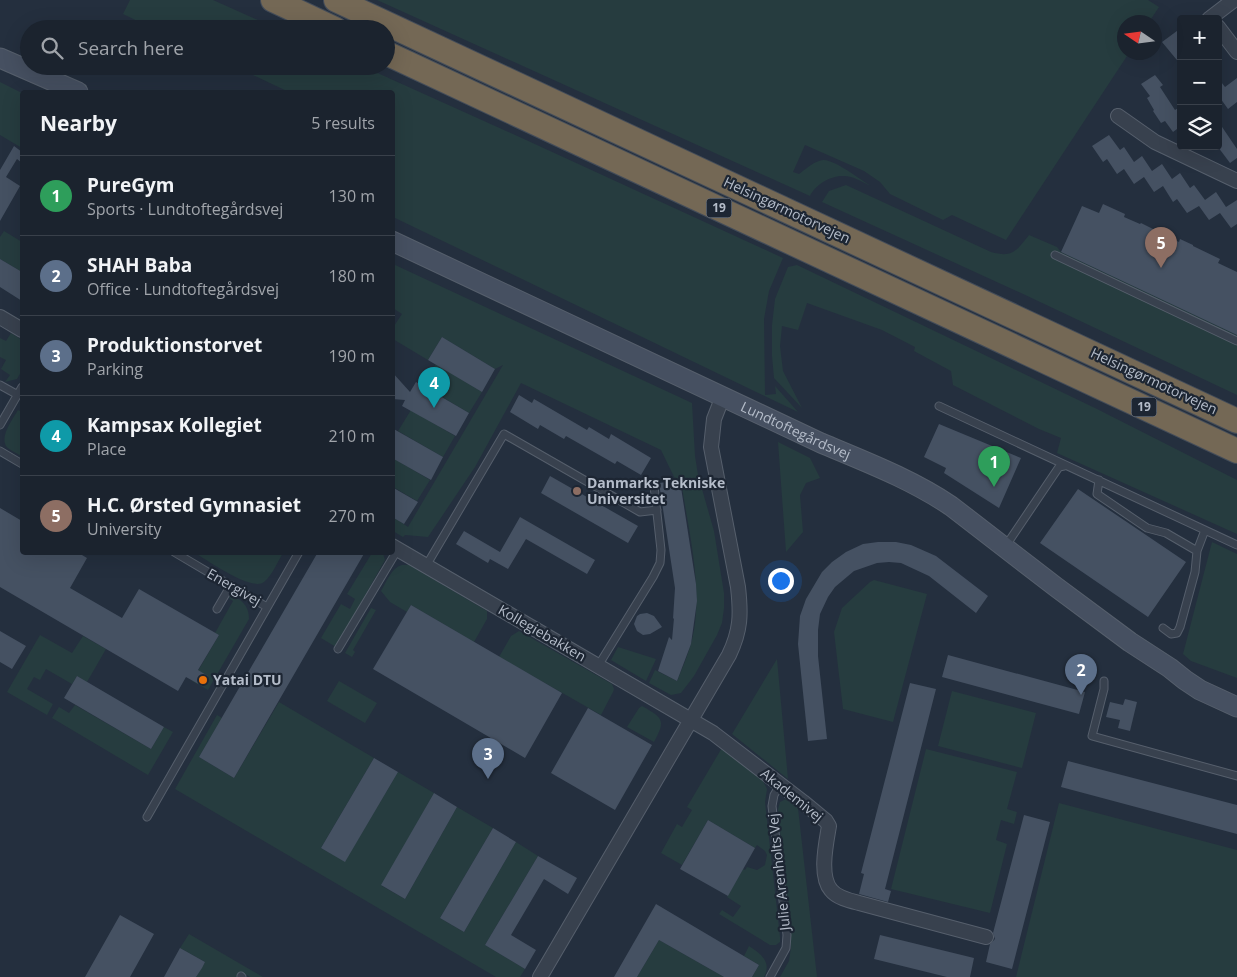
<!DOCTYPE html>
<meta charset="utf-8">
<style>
:root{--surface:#1b232e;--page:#242b36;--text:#f1f3f6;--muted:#a0a4aa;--line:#39404a;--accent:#ea580c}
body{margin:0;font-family:"Open Sans",sans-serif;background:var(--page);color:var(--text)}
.controls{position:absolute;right:15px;top:15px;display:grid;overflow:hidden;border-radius:5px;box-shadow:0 5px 20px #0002}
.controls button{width:45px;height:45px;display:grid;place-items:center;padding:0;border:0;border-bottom:1px solid var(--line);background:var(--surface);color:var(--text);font:25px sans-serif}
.compass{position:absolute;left:1117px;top:15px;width:45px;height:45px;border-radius:50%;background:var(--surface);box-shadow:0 5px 20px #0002;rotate:283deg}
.you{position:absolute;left:780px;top:580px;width:18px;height:18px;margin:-12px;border:4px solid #fff;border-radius:50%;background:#1a73e8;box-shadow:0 0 0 8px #1a73e833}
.badge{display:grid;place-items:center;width:32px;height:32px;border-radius:50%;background:var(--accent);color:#fff;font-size:16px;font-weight:700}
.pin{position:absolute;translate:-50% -41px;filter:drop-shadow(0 1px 2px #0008)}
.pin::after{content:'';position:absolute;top:26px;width:18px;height:15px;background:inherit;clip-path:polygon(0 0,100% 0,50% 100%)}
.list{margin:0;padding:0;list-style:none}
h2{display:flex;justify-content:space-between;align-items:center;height:65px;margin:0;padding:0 20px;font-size:21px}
h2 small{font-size:16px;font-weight:400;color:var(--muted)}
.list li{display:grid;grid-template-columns:32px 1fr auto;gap:15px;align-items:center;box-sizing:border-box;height:80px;padding:0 20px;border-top:1px solid var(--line)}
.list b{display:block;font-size:19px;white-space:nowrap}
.list p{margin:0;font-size:16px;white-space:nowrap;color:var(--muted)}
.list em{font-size:16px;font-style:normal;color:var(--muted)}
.icon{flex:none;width:28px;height:28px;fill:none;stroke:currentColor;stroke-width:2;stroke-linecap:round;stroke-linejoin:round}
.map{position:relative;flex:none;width:1237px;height:977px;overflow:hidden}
.search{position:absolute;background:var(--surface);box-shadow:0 5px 20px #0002;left:20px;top:20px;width:375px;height:55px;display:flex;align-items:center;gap:12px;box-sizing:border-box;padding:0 18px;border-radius:28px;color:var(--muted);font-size:19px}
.panel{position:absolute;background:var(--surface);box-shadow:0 5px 20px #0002;left:20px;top:90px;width:375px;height:465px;border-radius:5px}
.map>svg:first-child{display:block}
.green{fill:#263c3f}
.building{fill:#455162}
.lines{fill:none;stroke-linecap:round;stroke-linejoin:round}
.lane-casing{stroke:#565f6c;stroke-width:9}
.street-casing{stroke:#565f6c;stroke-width:16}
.secondary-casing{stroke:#565f6c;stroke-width:21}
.highway-casing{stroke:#434c59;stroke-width:26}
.lane{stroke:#38414e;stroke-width:7}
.street{stroke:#38414e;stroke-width:14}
.secondary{stroke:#465061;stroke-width:19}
.highway{stroke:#746855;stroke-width:24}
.education-dot{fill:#8d6e63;stroke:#1d2633;stroke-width:2}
.food-dot{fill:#e8710a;stroke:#1d2633;stroke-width:2}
.labels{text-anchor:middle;stroke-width:4.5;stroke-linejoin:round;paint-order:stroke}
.shield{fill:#1d2633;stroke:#878f9c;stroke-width:1}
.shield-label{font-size:12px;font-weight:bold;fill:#b4bcc9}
.street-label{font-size:14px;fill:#b4bcc9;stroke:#1d2633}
.poi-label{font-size:14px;font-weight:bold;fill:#b4bcc9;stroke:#1d2633;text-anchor:start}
</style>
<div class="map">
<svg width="1237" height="977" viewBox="0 0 1237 977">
<rect width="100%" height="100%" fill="#242f3e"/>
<!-- green -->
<path class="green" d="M130,0H213L278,29H154L123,14Z
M377,0H1148L1159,7L1149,22H1124V52L1129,53L1006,240L952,215L943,220L890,194L880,182L864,171L805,145L793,172L799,174C806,169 814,161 823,160C834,159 861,180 871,186C862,182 853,176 844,176C831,175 815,185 810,196Z
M234,66H362L513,134L783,258L769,291L764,319L765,395L776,394L775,386L798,412L393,217L392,92H289Z
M0,82L22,93V148L0,135Z
M846,185L991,252C1013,258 1016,251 1029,235L1057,247L1061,252L1237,335V395L1021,293L822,202L829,191Z
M4,231L22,242V272L0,259V237Z
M393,264L692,403L695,456L698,475L714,531L724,593V608L722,623L717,635L694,676L681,693L671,695L649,683L655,670L677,681C684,664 691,648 694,630C702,582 688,528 681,481H676L661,450L521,383L475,467L428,537L405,535L403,537L393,531V517L408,527L503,365L495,369L442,337L428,360L393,339L392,329L402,314L393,308Z
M797,265L1097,409L1237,480V534L1057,453L1061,438L1039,429L953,385L951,371L914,351L915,347L882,330L807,303L798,330L782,326L780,346L783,371L802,408L774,378L772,356V325L775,299L788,267Z
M11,333L22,340V370L17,379L5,382L10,375L1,369L6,360L0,357V338L6,341Z
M436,364L482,392L469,413L422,385Z
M18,410L22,412V451L20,455C16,453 9,450 6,446C0,435 13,419 18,410Z
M411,410L455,436L443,457L398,431Z
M778,442L810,458L820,478L806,483L800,495L803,532L786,552Z
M393,458L430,480L417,501L393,487Z
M1212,542L1237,554V678L1191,661L1183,654Z
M252,553L256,555L258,553H283C278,561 272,576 264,582C252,592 207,560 195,553Z
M372,553H383L385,560L336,647L321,638L341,604L350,609L355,599L347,594Z
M402,565H409L487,611V619L474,642L411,605L407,612L390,602L381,591C387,581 391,568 402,565Z
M874,580L927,594L893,722L843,709L834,632L842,608L870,582Z
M231,594C242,601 249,605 249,619L208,690L192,681L219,635L215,633L233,601L229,598Z
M371,608L376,610L353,650L355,652L352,657L345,653Z
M519,631L612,684L614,689L613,692L601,715L499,657L511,636Z
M40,635L72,653L83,636L106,649L87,682L77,676L72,684L46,669L40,680L34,677L27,689L53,704L47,715L7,692Z
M618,647L656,659L646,681L611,660Z
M777,659L788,779L732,734Z
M339,681L377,703L365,723L327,701Z
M952,691L1036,713L1022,768L938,746Z
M279,702L374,758L321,848L345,861L398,772L434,793L382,886L405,899L457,807L493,828L440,918L464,932L516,842L538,856L485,945L525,969L520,977H496L175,789L217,715L222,718L199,757L234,778Z
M75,705L151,749L164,727L173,732L148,775L52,718L59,707L69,713Z
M642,706C663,718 666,720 654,742L627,727L639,708Z
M723,746L762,779L767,789L765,802L780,937V942L776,945H770L719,914L722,910L733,917L741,906L727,897L743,869L745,870L747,867L757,870L765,865L767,855L765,851L757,845L755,848L708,820L682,865L661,853L677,824L682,827L692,810L687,807Z
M926,749L1017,772L1007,809L1017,812L1014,824L1001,820L996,840L1007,844L990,913L891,889Z
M786,799L798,808L817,977H780L789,961L791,947L778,809L780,802Z
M1059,803L1237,850V977H1016Z
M189,934L263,977H250L247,975L246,977H196L205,962L180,948Z
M659,940L724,977H637Z
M749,946C761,954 772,962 764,977H752L759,965L744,956Z"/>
<!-- building -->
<path class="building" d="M1181,28V65L1162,42Z
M1155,75L1163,85L1160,87L1175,110L1181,106V126L1173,132L1165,121L1161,123L1153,111L1154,110L1147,98L1150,96L1141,84Z
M1218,78L1225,87L1237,78V102L1228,109L1218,95Z
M1218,121L1237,149V158L1230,163L1218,147Z
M1109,135L1120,150L1124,147L1134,162L1142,156L1152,171L1162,164L1172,179L1180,173L1190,188L1194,185L1205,200L1216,192L1226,207L1237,200V224L1231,228L1220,213L1209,220L1199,206L1187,213L1177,199L1173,202L1163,186L1154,192L1144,177L1134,184L1124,169L1117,174L1107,159L1103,162L1092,146Z
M14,146L22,152V163L17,159L6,177L20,186L0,221V170Z
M1103,204L1125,214L1124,217L1140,224L1141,223L1179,242L1180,239L1193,245V246L1220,259L1218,263L1237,272V335L1061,252L1082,206L1099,213Z
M0,259L22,272V301L0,287Z
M442,337L495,369L482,392L428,360Z
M392,372L410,392L416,382L469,413L456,436L402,406L405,400L392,399Z
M519,395L532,403L534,399L587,430L589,427L609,439L611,434L651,458L641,475L617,461L615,464L566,436L564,439L540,425L538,429L510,412Z
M939,424L1021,458L999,508L944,473L946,468L924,457Z
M392,428L443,457L431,480L392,458Z
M550,476L638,526L628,543L541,493Z
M680,481L696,584L697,601L691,644L677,681L658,671L669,637L672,640L674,618L673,619L675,588L659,483Z
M392,487L418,502L404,524L392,517Z
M1078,489L1186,562L1148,617L1040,543Z
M0,508L22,521V552H77L87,558L70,588L122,618L139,589L219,635L198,670L208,676L202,686L186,677L178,691L0,587Z
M520,517L595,560L587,574L526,539L508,569L490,559L488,563L456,544L464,531L500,552Z
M878,542H896L911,545L936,556L988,596L976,613L929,576L901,563L889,562L877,563L854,571L835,587L828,597L820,614L818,630V656L827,739L808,741L798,644L800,616L806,599L822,572L832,562L846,552L863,544Z
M318,552H365L234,778L199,757Z
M411,605L562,693L525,758L373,669Z
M647,613L654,616L662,627L650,634L643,635L637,631L634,624L637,616L640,614Z
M0,631L26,646L12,669L0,662Z
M948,655L1085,692L1079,714L942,677Z
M77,676L164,727L151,749L64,698Z
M910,683L936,689L885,889L891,891L888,902L859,894L864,874L861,873Z
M1125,699L1137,702L1130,731L1118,728L1120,720L1106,717L1110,702L1123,705Z
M588,708L652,745L615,810L551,773Z
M374,758L398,772L345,862L321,848Z
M1068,761L1237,805V834L1061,787Z
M434,793L457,807L405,899L381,885Z
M1024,815L1050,822L1012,969L986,962L990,944L995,939L993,933Z
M708,820L755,848L728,896L680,869Z
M493,828L516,842L464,932L440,918Z
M538,856L577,878L568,894L544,879L511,935L536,950L525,969L485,945Z
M656,904L759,965L752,977H724L659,940L637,977H614Z
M120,915L154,934L130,977H85Z
M880,935L974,958L970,977H947L874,959Z
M180,948L205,962L202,968L196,977H164Z"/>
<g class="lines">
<defs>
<path id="lane" d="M1055,255L1237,341
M0,385L18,395
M939,406L1237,545
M0,425L22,387
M0,451L22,464
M1099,480L1097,494L1147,528L1166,533L1197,551
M1005,547L1059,467L1064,466
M174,552L267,607
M426,566L504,434L640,512L657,510
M217,609L231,585
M1163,628L1171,634L1177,633L1180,627L1195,572L1197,551L1205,530
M338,649L398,549
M598,666L653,577L660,563L661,550L654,486
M1104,681V689L1092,736L1237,776
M147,817L299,552
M241,976L242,977
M770,977L786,948L787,935L772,806L774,795L780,785"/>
<path id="street" d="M1209,19L1234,0
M1218,27L1237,52
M1118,116L1155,142L1237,181
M0,317L22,330
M392,546L713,733L803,802L826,821L829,826C826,844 819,876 831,890C837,898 851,901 859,903L986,937
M540,977L729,655C741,630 741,614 738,587L711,447L714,419L723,396"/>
<g id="secondary">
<path d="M0,58L78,92"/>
<path id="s1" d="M392,241L821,443C866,462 911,479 951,506L1056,587L1130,642L1170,668L1185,680L1200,690L1237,707"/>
</g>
<path id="highway" d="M273,0L335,29
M336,0L1237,421
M386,53L1237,451"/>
</defs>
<!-- lane casing -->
<use href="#lane" class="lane-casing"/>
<!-- street casing -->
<use href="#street" class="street-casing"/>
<!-- secondary casing -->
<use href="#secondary" class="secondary-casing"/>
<!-- highway casing -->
<use href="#highway" class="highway-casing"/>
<!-- lane -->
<use href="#lane" class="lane"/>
<!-- street -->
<use href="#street" class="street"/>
<!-- secondary -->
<use href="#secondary" class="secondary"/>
<!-- highway -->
<use href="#highway" class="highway"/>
</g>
<!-- markers -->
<circle class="education-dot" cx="577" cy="491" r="5"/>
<circle class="food-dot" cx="203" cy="680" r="5"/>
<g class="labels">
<!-- shield labels -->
<g class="shield">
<rect x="706.5" y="198.5" width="25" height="19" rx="4"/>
<rect x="1131.5" y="397.5" width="25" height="19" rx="4"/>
</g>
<g class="shield-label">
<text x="719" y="212">19</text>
<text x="1144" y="411">19</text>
</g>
<!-- street labels -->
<g class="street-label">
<text transform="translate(787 210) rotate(25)" y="5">Helsingørmotorvejen</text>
<text transform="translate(1154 381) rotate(25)" y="5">Helsingørmotorvejen</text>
<text dy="5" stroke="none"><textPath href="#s1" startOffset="446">Lundtoftegårdsvej</textPath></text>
<text transform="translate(234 587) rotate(30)" y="5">Energivej</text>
<text transform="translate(542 633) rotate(30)" y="5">Kollegiebakken</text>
<text transform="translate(792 795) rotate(39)" y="5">Akademivej</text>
<text transform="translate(779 872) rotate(-96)" y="5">Julie Arenholts Vej</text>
</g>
<!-- poi labels -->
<g class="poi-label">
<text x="587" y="488">Danmarks Tekniske<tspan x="587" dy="16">Universitet</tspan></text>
<text x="213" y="685">Yatai DTU</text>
</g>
</g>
</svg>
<div class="controls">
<button>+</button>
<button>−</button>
<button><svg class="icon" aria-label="layers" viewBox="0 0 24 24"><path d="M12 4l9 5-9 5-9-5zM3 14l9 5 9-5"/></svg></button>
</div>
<svg class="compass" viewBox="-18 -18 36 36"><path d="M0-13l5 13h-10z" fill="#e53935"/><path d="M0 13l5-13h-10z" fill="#a0a4aa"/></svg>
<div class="you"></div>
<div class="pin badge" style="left:994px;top:487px;background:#2e9e5b">1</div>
<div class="pin badge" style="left:1081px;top:695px;background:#5c6f8a">2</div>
<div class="pin badge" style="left:488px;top:779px;background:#5c6f8a">3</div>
<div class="pin badge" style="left:434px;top:408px;background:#0f9aa8">4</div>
<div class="pin badge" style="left:1161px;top:268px;background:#8d6e63">5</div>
<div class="search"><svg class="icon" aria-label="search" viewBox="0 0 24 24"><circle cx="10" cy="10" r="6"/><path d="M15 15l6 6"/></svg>Search here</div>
<section class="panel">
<h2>Nearby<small>5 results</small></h2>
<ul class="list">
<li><span class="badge" style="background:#2e9e5b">1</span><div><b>PureGym</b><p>Sports · Lundtoftegårdsvej</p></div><em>130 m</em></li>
<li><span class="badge" style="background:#5c6f8a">2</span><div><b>SHAH Baba</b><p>Office · Lundtoftegårdsvej</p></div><em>180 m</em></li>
<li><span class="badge" style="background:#5c6f8a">3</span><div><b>Produktionstorvet</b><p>Parking</p></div><em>190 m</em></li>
<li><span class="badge" style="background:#0f9aa8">4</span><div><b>Kampsax Kollegiet</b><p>Place</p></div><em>210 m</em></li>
<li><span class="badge" style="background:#8d6e63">5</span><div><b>H.C. Ørsted Gymnasiet</b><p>University</p></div><em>270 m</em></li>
</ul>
</section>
</div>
